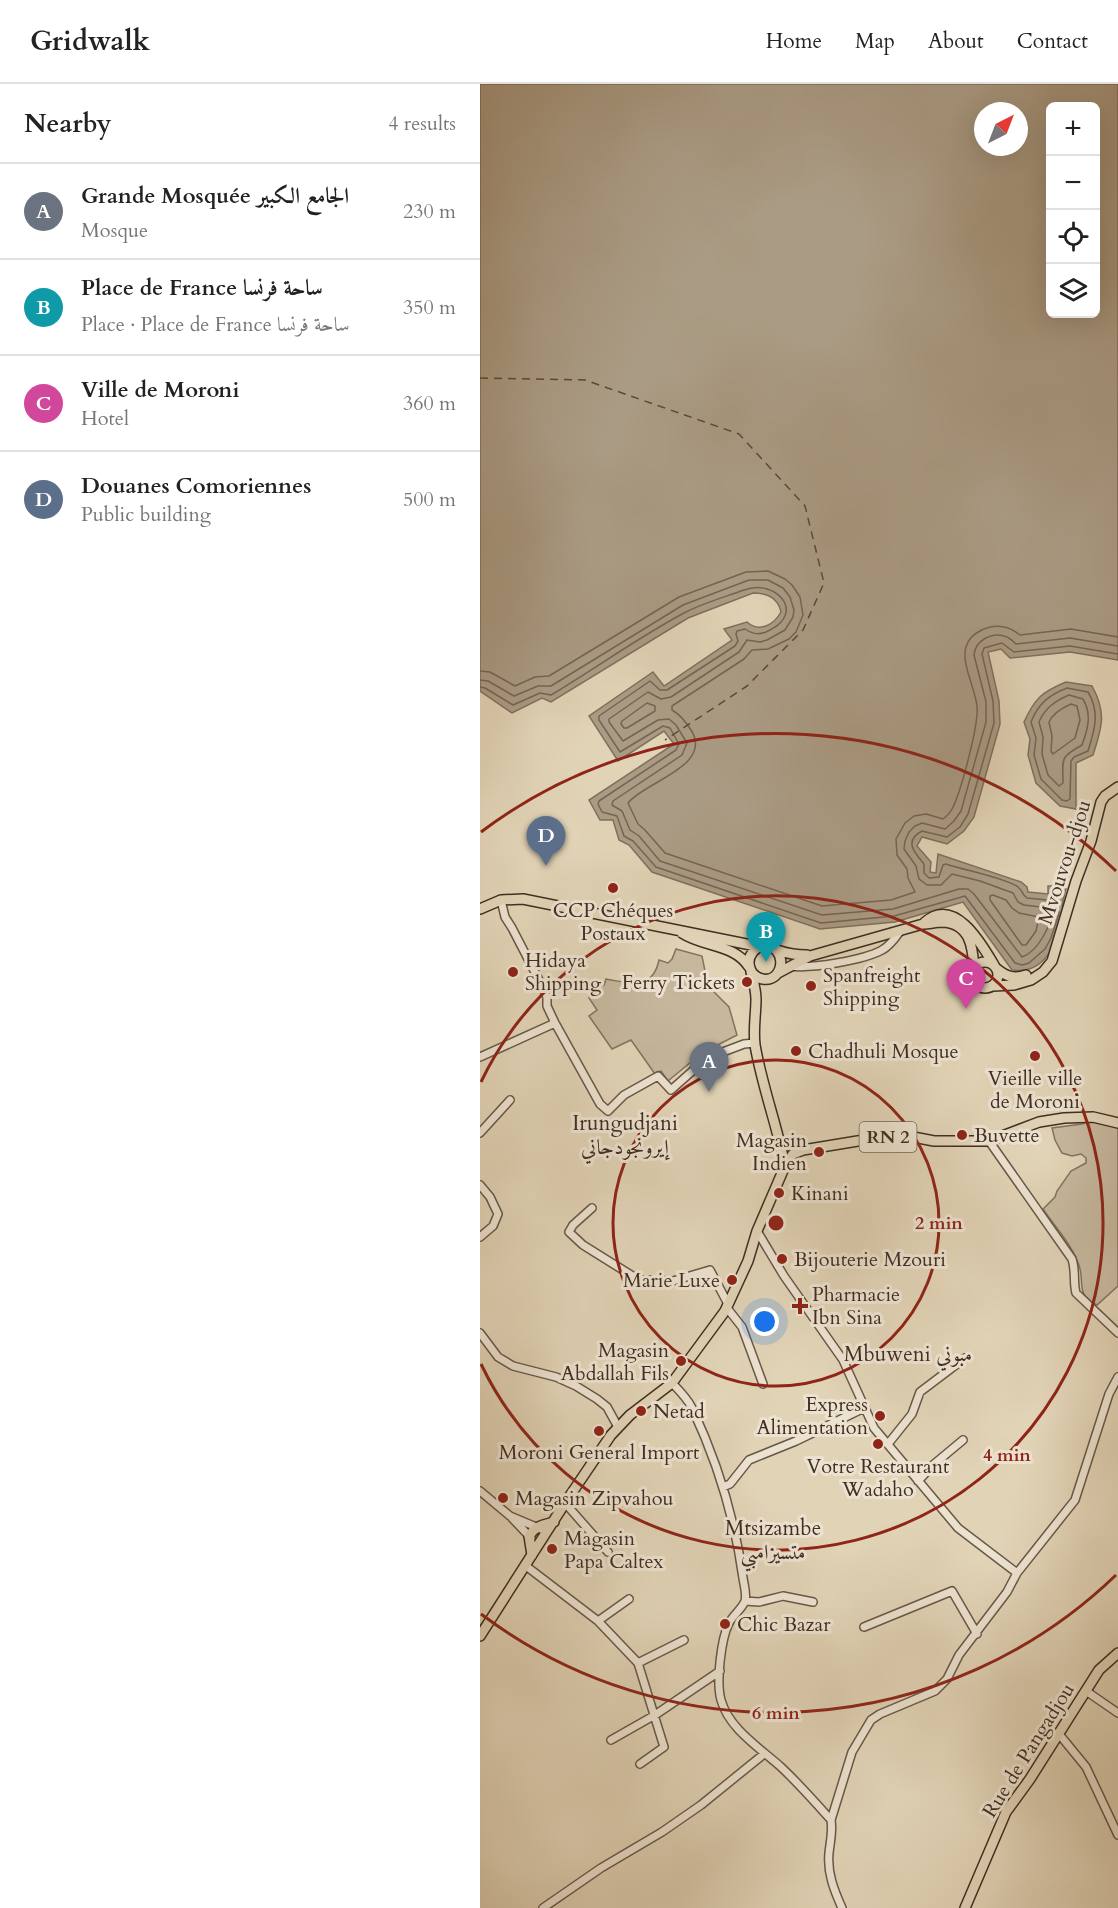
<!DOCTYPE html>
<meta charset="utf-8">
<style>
:root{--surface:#fff;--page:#f6f6f6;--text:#222;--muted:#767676;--line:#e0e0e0;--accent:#b45309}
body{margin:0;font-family:Cardo,Amiri,serif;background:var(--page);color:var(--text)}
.controls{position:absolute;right:18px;top:18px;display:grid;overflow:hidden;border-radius:9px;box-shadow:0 6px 24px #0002}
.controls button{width:54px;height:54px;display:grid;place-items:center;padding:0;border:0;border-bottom:2px solid var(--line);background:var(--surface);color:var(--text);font:30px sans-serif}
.compass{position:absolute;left:494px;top:18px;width:54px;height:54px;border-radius:50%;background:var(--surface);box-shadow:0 6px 24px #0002;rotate:42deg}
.you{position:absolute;left:285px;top:1238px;width:21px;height:21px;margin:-15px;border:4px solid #fff;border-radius:50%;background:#1a73e8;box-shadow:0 0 0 9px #1a73e833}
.badge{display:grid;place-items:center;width:39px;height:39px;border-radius:50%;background:var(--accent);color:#fff;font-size:20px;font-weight:700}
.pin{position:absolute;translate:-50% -50px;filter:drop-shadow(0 2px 3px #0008)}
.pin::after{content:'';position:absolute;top:32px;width:21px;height:18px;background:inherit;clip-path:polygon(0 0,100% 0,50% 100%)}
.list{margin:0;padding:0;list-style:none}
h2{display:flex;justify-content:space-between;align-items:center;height:78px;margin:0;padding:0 24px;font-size:26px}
h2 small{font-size:20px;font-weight:400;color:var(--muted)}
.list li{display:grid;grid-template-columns:39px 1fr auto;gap:18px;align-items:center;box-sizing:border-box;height:96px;padding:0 24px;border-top:2px solid var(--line)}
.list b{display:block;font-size:22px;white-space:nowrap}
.list p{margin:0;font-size:20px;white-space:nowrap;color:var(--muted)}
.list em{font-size:20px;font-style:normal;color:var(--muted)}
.icon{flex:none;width:33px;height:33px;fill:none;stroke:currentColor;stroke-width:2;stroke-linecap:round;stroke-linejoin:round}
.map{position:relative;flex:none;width:638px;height:1824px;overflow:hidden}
header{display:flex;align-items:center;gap:36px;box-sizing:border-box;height:84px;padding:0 30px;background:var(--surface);border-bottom:2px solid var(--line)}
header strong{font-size:28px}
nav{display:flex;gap:33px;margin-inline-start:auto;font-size:21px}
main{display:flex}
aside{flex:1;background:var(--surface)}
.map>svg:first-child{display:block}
.green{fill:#c6b79d;stroke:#837260;stroke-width:1.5}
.water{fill:#aa9b84;stroke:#806f5d;stroke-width:1.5;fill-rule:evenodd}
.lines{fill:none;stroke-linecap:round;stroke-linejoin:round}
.shore{stroke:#756453;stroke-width:1.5}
.ferry{stroke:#5a493a;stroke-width:1.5;stroke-dasharray:8 6;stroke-linecap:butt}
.minor-casing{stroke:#685747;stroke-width:10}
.major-casing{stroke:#402e22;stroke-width:12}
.minor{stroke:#ece2d0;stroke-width:7}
.major{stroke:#e1d3b6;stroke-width:9}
.ring{fill:none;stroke:#8f2418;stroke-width:3}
.poi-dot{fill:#8f2418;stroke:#ece2d0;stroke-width:2}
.labels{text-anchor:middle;stroke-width:6;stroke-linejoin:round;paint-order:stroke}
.shield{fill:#ece2d0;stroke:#746456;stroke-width:1.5}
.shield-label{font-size:18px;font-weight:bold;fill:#402e22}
.street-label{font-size:20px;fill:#402e22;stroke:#ece2d0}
.poi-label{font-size:20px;fill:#402e22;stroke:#ece2d0;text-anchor:start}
.neighbourhood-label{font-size:21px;fill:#402e22;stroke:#ece2d0}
.centre{fill:#8f2418;stroke:#ece2d0;stroke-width:3}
.ring-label{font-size:18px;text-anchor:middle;font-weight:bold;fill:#8f2418;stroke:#ece2d0;stroke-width:6;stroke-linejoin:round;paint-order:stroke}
</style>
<header>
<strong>Gridwalk</strong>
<nav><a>Home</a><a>Map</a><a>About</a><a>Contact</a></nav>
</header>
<main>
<aside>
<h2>Nearby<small>4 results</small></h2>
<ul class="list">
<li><span class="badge" style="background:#6b7280">A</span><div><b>Grande Mosquée الجامع الكبير</b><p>Mosque</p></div><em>230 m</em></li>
<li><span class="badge" style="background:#0f9aa8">B</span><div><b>Place de France ساحة فرنسا</b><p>Place · Place de France ساحة فرنسا</p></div><em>350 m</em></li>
<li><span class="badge" style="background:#d1479c">C</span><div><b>Ville de Moroni</b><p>Hotel</p></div><em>360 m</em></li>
<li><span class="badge" style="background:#5c6f8a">D</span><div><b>Douanes Comoriennes</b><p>Public building</p></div><em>500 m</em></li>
</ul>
</aside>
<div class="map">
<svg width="638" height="1824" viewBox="0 0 638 1824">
<rect width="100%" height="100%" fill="#e1d3b6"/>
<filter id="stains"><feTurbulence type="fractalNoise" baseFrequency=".00333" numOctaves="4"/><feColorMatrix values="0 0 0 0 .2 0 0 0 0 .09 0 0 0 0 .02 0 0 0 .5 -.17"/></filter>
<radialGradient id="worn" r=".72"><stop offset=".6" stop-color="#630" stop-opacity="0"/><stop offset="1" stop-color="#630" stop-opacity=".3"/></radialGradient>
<!-- green -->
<path class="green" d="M196,865L222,872L228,902L249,923L257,951L222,969L188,997L181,987L175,990L151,956L132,965L109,932L117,926L109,914L110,901H124L126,895C150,899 172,908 179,876L188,879L192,875Z
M612,1036L638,1041V1202L617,1221C596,1210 604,1201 600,1185C595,1164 575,1143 563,1125L575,1113L577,1107L591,1087L606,1079V1074L601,1070L592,1072L582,1069L575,1056L572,1044L602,1040Z"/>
<!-- water -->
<path class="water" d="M0,0H638V576L590,568L530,574L521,565L508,568L519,617L520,640L494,733L484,747L467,760L442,753L437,762L451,778L450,788L456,789L458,770L541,798L547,803L548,808L568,810V802H584L586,805L582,821L585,827C577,854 569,891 532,886L483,818L415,838L340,845L172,788L149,761L139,756L133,736H120L109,716L194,660L184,647L138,677L109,632L173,588L184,602L252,556L244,545L267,538C279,549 294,541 301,528C298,514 287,509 273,509L208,534L71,618L62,614L32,629L0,607ZM570,22H616V230H570ZM503,27H539V63H503Z
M586,598L612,602C627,629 622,643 613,671L596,679V725L580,722L556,699L548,671L550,655L544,638C555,614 562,608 586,598Z"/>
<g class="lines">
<!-- shore -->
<path class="shore" d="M0,587L10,588L35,602L55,593L69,592L199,513L266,488L288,487L305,495L312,501L320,513L323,531L316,548L309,555L288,565L272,566L264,575L192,622V626C201,631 206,638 211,646C234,682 164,698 148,719L158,740L165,746L185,769L342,822L411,816L435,808L428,794L427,785L417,771L416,755L425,739L434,732L446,730L463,735C467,732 470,729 472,725C481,708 499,640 497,622C495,604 481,579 486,563C490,548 510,540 524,543C530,544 535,547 540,551L591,545L638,553
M0,596L8,597L34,612L58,602H71L203,521L269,496H288L303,504L310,513L314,526L313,533L305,546L287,556L280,558L267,556L259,568L191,613L181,615L168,608L129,635V638L143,657L178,636L189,635L196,641L207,659L202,671L133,717L132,721L142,727L150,746L159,752L180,777L342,831L413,825L479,805H488L494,810L542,873C557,868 575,839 569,824L544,821L538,818L533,809L500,797L472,790L461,801H447L439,795L436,782L424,765L425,757L429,748L435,742L442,739L465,745L474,737L481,727L506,638V618L494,571C495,557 511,548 524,552C529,553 533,557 536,560L590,554L638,562
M0,603L5,604L33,621L60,609L71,611C116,584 159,553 204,529C223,519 245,513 264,506C295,494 326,528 290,546C281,551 274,551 265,545L257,547L256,550L258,557L255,562L187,606H180L170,597L119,632V636L140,668L183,642L190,644L199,660L196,666L119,717L118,720L122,728L137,732L144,752L153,757L176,783L341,839L414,832L485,812L535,879L542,881L549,879L565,865L571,854L579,829L576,814L567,816L547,814C542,811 543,807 538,803C526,794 483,786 466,780L463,781L459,793L449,794L444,789V780C435,769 423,757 442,747L467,753L480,743L488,730L514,639L513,617L502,570L504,564L522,559L534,568L590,562L638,570
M587,604L608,608C620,628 615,645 608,667L594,673L591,677L590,715L587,717L582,716L561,695L554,671L556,654L551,638C558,620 569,611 587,604Z
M589,611L603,615C612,630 608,645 602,661C579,674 583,674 583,699L579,702L568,691L562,670L563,653L559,638C565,624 575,617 589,611Z
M167,619L175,622V627L147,644H144L141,640L142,637Z
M591,620L597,622L600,636L595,654L573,670L571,667L572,652L569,638C573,629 582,624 591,620Z
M513,811L526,816L532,824L539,829L559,833L556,847L546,861H542L510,816V812Z"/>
<!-- ferry -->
<path class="ferry" d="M0,294L105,296L259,350L325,422L344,499L323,546L267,602L185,656"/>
<defs>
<path id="minor" d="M21,816L25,833L32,844L61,900L67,913V922L75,939L120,1020L128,1027L144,1011L178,992L191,1006L227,974L264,960L275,959
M310,882C331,885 384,876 402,866C410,862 416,853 421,846
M0,973L75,939
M0,1049L30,1016
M509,1057L592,1175C596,1187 593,1198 596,1209L638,1249
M0,1101L10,1113L18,1130L13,1142L0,1153
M112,1124L93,1141L89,1148L103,1161L159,1196L193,1197L230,1186L248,1220
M277,1147L304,1192L363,1276L394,1344L478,1444L537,1489
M247,1224L262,1243L283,1300
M0,1249L18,1273L33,1282L76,1293L96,1302L117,1315L127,1323L138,1343
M192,1299C200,1307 207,1314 212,1324C237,1377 255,1436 263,1494C264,1501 267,1510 265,1517C262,1525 253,1531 249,1539C241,1555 236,1598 241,1616C249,1645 280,1664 301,1683C319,1700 335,1718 351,1736
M408,1360L432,1330L440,1308L485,1274
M438,1397L453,1381L483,1356
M243,1403L250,1400L269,1376L316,1357L384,1324
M0,1407L30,1432L61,1445
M85,1419L128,1468
M32,1434L51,1454
M46,1482L118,1537L158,1579L204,1556
M265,1517L279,1518L303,1512L333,1518
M118,1537L149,1515
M384,1543L472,1507L497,1550
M158,1579L184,1663L160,1680
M606,1607L638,1629
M579,1650L606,1683L638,1751
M131,1656L175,1631L240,1587
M63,1824L121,1784L182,1748L221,1721L284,1670
M362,1824C354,1806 347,1789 349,1769C350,1758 353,1748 351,1736L372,1668L391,1636L400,1630L455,1607L467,1595L479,1571L527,1508L537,1489L595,1416L629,1310L638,1293"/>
<path id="major" d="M0,825L21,816L43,815L281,863
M445,838C475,813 501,859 514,881
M202,849C223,863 255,860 269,883
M296,866C307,878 298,901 279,894C275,892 271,888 270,884C266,873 275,861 287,862C291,863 295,866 300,867C309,870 318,871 327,871
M492 891a13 13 0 1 1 26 0a13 13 0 1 1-26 0Z
M517,885C527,893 534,895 546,891
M271,888C273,896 276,906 276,915C276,930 273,945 275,961C282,1002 297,1041 305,1082
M298,889L330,872L443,840C449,840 456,838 462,838C490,839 493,863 494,885
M513,902L534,901L551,896L563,888L572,877L596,797L611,757L621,718L625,712L638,703
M52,1471L49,1452C55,1442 63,1441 74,1438
M0,1552L85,1419L131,1351L150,1331L192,1299L245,1227L268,1177L277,1147L305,1082L313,1070L323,1066L402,1053L428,1052L454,1057H509L559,1038L584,1034L613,1033L638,1039
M485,1824L526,1728L550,1695L619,1586L638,1569"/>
</defs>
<!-- minor casing -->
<use href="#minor" class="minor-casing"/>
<!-- major casing -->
<use href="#major" class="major-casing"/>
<!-- minor -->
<use href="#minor" class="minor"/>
<!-- major -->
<use href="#major" class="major"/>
</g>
<!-- distance rings -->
<g class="ring">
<circle cx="296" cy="1139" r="163"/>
<path d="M1 998A327 327 0 1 1 1 1280"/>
<path d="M636 1491A490 490 0 0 1 1 1530M1 748A490 490 0 0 1 636 787"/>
</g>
<!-- markers -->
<g class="poi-dot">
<circle cx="133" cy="804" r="6"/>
<circle cx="33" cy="888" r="6"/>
<circle cx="267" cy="898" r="6"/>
<circle cx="331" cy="902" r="6"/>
<circle cx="316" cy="967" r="6"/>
<circle cx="555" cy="972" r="6"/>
<circle cx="482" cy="1051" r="6"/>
<circle cx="339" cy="1068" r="6"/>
<circle cx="299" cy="1109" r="6"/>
<circle cx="302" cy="1175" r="6"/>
<circle cx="252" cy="1196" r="6"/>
<path d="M317 1213h6v6h6v6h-6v6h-6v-6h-6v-6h6z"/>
<circle cx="201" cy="1277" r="6"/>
<circle cx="161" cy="1327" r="6"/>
<circle cx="400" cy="1332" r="6"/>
<circle cx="119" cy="1347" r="6"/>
<circle cx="398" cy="1360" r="6"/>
<circle cx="23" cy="1414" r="6"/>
<circle cx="72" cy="1465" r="6"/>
<circle cx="245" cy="1540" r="6"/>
</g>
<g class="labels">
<!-- shield labels -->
<rect class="shield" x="379.5" y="1038" width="57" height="30" rx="4.5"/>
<g class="shield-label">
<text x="408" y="1059">RN 2</text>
</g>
<!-- street labels -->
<g class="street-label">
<text transform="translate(584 778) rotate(-72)" y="7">Mvouvou-djou</text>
<text transform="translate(548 1666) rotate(-58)" y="7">Rue de Pangadjou</text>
</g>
<!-- poi labels -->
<g class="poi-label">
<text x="133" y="833" text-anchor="middle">CCP Chéques<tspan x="133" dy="23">Postaux</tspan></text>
<text x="45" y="883">Hidaya<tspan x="45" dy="23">Shipping</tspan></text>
<text x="343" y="898">Spanfreight<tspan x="343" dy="23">Shipping</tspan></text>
<text x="255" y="905" text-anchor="end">Ferry Tickets</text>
<text x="328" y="974">Chadhuli Mosque</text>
<text x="555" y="1001" text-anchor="middle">Vieille ville<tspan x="555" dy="23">de Moroni</tspan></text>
<text x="494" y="1058">Buvette</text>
<text x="327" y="1063" text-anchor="end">Magasin<tspan x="327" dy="23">Indien</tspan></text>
<text x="311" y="1116">Kinani</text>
<text x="314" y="1182">Bijouterie Mzouri</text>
<text x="240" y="1203" text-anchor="end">Marie Luxe</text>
<text x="332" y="1217">Pharmacie<tspan x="332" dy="23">Ibn Sina</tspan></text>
<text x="189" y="1273" text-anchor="end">Magasin<tspan x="189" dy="23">Abdallah Fils</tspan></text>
<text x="388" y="1327" text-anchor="end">Express<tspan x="388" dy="23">Alimentation</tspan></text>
<text x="173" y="1334">Netad</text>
<text x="119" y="1375" text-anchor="middle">Moroni General Import</text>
<text x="398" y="1389" text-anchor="middle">Votre Restaurant<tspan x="398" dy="23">Wadaho</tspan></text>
<text x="35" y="1421">Magasin Zipvahou</text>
<text x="84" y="1461">Magasin<tspan x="84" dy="23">Papa Caltex</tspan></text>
<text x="257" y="1547">Chic Bazar</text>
</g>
<!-- neighbourhood labels -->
<g class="neighbourhood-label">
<text x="145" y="1046">Irungudjani<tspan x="145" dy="24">إيرونجودجاني</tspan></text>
<text x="428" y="1277">Mbuweni مبوني</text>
<text x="293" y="1451">Mtsizambe<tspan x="293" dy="24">متسيزامبي</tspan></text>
</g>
</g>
<circle cx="296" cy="1139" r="9" class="centre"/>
<g class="ring-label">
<text x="459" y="1145">2 min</text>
<text x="527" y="1377">4 min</text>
<text x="296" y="1635">6 min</text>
</g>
<rect width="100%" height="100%" filter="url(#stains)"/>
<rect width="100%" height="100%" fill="url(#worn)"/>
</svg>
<div class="controls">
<button>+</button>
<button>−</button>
<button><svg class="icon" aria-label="locate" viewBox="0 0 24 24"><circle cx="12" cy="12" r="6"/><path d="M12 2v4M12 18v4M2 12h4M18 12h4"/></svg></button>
<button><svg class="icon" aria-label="layers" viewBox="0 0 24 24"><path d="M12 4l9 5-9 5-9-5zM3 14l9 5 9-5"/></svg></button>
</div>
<svg class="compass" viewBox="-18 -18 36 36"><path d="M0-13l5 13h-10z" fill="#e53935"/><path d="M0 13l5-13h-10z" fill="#767676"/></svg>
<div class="you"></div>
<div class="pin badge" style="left:229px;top:1008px;background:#6b7280">A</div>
<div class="pin badge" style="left:286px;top:878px;background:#0f9aa8">B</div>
<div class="pin badge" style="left:486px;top:925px;background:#d1479c">C</div>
<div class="pin badge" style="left:66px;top:782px;background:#5c6f8a">D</div>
</div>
</main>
